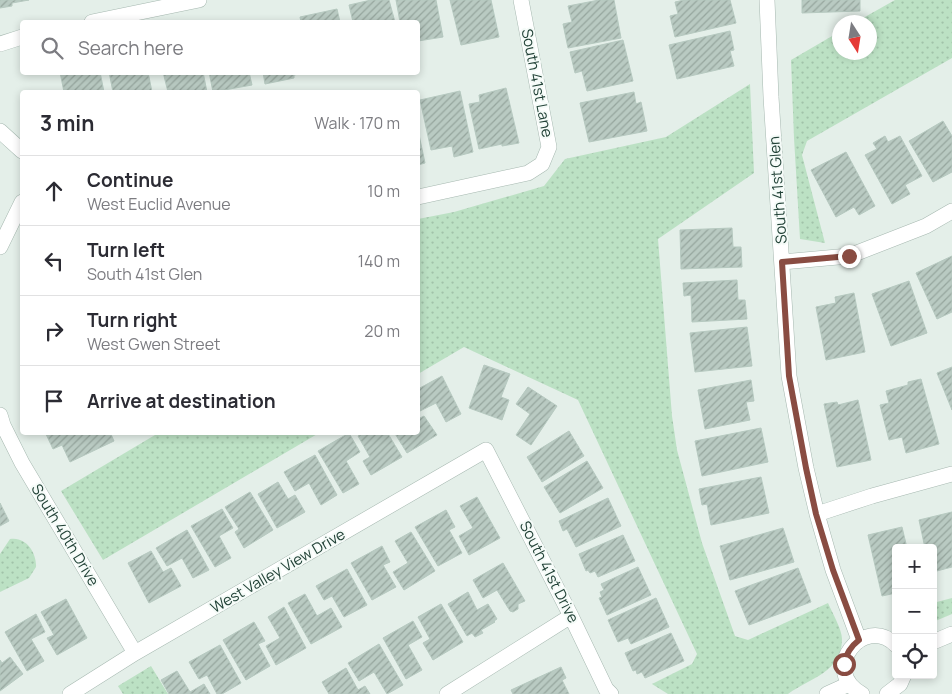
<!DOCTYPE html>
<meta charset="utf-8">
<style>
:root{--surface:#fff;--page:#f2f2f3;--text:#2b2b33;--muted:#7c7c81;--line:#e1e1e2}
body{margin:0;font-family:Manrope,sans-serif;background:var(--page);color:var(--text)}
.controls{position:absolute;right:15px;bottom:15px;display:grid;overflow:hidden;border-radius:5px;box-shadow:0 2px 8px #0003}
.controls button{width:45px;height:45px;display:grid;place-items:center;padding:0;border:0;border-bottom:1px solid var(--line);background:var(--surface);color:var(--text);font:25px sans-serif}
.compass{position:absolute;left:832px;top:15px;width:45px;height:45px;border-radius:50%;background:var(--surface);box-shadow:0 2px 8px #0003;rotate:168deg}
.stop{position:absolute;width:15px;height:15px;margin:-11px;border:4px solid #894c42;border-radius:50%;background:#fff}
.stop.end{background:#894c42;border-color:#fff;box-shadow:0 1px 5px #0008}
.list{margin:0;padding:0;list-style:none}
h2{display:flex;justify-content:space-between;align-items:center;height:65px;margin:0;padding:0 20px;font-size:21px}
h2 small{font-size:16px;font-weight:400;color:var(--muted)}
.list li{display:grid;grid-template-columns:32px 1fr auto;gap:15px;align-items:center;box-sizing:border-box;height:70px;padding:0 20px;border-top:1px solid var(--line)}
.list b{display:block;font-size:19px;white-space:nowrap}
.list p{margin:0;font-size:16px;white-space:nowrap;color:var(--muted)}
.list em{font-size:16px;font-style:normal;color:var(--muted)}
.icon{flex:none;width:28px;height:28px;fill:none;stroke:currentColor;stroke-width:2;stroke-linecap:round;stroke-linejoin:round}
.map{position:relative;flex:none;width:952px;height:694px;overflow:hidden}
.search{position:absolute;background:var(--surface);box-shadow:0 2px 8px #0003;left:20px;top:20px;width:400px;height:55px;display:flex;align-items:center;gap:12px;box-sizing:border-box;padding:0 18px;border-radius:5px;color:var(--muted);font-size:19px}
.panel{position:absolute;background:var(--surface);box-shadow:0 2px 8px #0003;left:20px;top:90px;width:400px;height:345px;border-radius:5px}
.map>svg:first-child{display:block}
.grass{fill:url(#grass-dots)}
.building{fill:url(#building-hatch);stroke:#b6c9c0}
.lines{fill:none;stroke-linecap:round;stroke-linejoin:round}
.minor-casing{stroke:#a6b8b0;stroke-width:16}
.minor{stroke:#fff;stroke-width:15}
.route{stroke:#894c42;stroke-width:6}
.labels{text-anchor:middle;stroke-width:4;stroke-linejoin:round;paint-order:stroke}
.street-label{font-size:15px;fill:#224237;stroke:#f5fbf8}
</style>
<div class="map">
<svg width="952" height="694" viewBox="0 0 952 694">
<defs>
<pattern id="grass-dots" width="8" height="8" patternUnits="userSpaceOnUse" patternTransform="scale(1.25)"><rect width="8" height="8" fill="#bce1c4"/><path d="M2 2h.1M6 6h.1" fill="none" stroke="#a1c2a9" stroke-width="1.8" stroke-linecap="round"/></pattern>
<pattern id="building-hatch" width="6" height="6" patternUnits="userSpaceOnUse" patternTransform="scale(1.25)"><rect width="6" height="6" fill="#b9cac2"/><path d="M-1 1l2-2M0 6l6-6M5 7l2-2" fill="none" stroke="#96a69e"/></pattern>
</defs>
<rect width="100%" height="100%" fill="#e4efe9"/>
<!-- grass -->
<path class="grass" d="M895,0H952V58L807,141L802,155L825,243L800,239L794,138L791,60L839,32L840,52H870V22H856Z
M750,84L754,173L658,239L672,416L677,450L702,543L735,636L748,640L828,603C832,612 842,630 842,639C842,672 810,678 788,694H668L652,684L692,664L697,654L578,400L464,347L418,374V219L454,212L544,186L565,159L666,137Z
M160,432H319V433L103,560L61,491Z
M10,539C26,536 37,553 36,567L29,578L0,592V554Z
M952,598V614L933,622V603Z
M151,666L168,694H123L118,686Z"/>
<!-- building -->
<path class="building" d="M0,0H29L12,3V6L0,8Z
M371,0H389L395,22H353L349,5Z
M396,0H436L443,37L418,41V22H400Z
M450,0H491L499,37L461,45Z
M599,0H614L621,38L568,48L563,24L572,22L568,6Z
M684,0H730L736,23L675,37L670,16L678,14L675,2Z
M802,0H860V11L802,13Z
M337,9L340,22H301L300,17Z
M730,31L734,50L730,51L734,66L677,79L669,45Z
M623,40L633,81L587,91L582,71L575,73L570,52Z
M60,72H100L104,92H64Z
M109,72H148L152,92H113Z
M163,72H203L207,92H168Z
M209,72H249L252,85L213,92Z
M263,72H304V73L294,75V78L265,84Z
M506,88L519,143L502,146V144L479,149L469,104L480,102L479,95Z
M460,91L473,152L454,157L452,146L431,150L420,100Z
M634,92L636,104L641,102L647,131L589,142L580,103Z
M943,121L952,136V172L933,182L909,141Z
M418,130L425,163L418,165Z
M885,136L888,142L900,136L922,176L905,185L910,194L892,204L865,155L877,149L873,143Z
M846,152L875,206L859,215L854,207L836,217L811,170Z
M732,228L733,247H741L742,267L681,269L680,230Z
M952,256V312L937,319L916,273Z
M737,280L738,300H745L747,319L692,322L691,295L684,296L683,283Z
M909,281L927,333L891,346L872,294Z
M854,293L865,352L826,360L816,307L836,303L835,297Z
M747,327L752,366L695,372L690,333Z
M484,365L510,374L501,397L509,400L502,420L469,408Z
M952,367V410L937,373Z
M442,376L461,414L446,422L436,403L420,411L418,406V389Z
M921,379L939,444L906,453L902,437L889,440L880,405L889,403L886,391L908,385V382Z
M751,380L754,401L746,402L750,420L705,429L698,390Z
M528,387L557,406L531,445L516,435L530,414L516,404Z
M858,400L871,460L837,467L824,404L837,402L838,405Z
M424,416L437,435L407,453L394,432H418V419Z
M761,428L768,462L702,476L695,441Z
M569,431L584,456L542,482L527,457Z
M45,432H110L114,441L70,462L62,445L53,449Z
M364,432H387L402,457L371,475L363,461L370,457L358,436Z
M349,433L360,452L346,461L359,484L343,493L318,451Z
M315,455L337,495L321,505L309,483L295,491L284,472Z
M587,461L603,488L560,513L544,487Z
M761,477L769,513L711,525L707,504L702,505L699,489Z
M278,482L288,499L295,495L305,512L277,528L258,494Z
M250,492L273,530L244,548L235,532L239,529L225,507Z
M477,497L500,538L469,555L459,536L473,528L460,506Z
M608,498L621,526L576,547L567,529L563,531L559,521Z
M0,503L9,521L0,526Z
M222,509L233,528L219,536L231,558L215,567L191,526Z
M446,510L455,527L449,530L462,553L438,566L415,527Z
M952,512V567L933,572V548H925L919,520Z
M902,527L907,548H896V593L882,596L868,535Z
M783,528L794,562L730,580L720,546Z
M187,530L209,570L193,578L182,558L167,566L156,548Z
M411,532L435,571L404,590L393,572L408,563L395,541Z
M623,535L635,561L598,577L595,571L590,573L588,570L586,571L579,554Z
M382,546L390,562L383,565L396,587L372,600L351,563Z
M151,551L163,572L171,568L181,586L149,603L128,563Z
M503,563L525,601L518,604V609L513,612L510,611L497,590L483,598L473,580Z
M638,567L651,595L607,615L599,598L602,597L600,592L604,590L601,584Z
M798,568L811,602L749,625L735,591Z
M347,569L367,605L344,617L332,596L324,600L316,586Z
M468,592L477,610L488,604L497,619L494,621L495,622L481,630L483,633L475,637L472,633L467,636L448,604Z
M305,594L317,616L331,608L342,627L311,644L288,603Z
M656,598L669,627L631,644L628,638L618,642L608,620Z
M66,599L87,638L57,655L47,638L54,635L41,612Z
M441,604L463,642L433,660L423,643L430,639L418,617Z
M284,607L306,648L276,665L266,646L280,638L268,617Z
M36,614L45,632L31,639L44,661L27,671L5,632Z
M413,621L422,637L408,645L422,670L406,679L383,638Z
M254,622L265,641L258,644L270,666L246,680L223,640Z
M671,633L684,661L645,678L642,672L637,674L636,670L633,671L625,653Z
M379,644L403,685L387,694L374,672L359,681L348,663Z
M220,645L241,683L222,694H217L207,675L199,679L189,662Z
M10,657L23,674L0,691V660L2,663Z
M561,667L566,678L562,680L569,694H513L511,690Z
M346,668L358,690L365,686L370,694H329L322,682Z
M177,671L190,692L204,684L210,694H169L161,680Z"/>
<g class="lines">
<defs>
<path id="minor" d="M767,0L771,97L789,376L806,468L817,514L833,570L859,640
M92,22L199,0
M0,44L22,37
M0,131L22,151
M418,197L528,173L542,164L549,147L521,0
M0,247L22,202
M782,262L849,256L926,226L952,211
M0,415L3,425L22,463L135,653
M817,514L872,496L952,474
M933,642L952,634
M70,694L135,653L486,450L571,616L606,689L611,694
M447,694L571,616
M827,694L849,684
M862,694C819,671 863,613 896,645
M887,694L900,684L904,675"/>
</defs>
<!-- minor casing -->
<use href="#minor" class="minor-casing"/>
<!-- minor -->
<use href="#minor" class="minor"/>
</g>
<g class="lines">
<!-- route -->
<path class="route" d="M844,664C847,653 850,647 859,640L833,570L816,514L806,468L789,376L782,262L849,256"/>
</g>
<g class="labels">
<!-- street labels -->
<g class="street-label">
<text transform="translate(537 83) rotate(79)" y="5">South 41st Lane</text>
<text transform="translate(778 190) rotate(-94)" y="5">South 41st Glen</text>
<text transform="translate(65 535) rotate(59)" y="5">South 40th Drive</text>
<text transform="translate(278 571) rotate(-30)" y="5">West Valley View Drive</text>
<text transform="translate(549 572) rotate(63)" y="5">South 41st Drive</text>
</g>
</g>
</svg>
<div class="controls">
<button>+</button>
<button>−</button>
<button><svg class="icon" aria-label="locate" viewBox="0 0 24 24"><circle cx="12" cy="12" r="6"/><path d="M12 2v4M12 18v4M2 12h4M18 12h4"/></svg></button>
</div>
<svg class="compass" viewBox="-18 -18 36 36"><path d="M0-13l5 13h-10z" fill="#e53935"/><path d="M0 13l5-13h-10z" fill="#7c7c81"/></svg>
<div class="stop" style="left:844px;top:664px"></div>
<div class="stop end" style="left:849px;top:256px"></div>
<div class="search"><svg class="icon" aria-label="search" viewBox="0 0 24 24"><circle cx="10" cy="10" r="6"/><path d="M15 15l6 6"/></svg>Search here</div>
<section class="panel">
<h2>3 min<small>Walk · 170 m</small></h2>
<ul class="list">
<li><svg class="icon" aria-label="ahead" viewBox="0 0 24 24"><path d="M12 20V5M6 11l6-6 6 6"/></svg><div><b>Continue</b><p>West Euclid Avenue</p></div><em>10 m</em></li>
<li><svg class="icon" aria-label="left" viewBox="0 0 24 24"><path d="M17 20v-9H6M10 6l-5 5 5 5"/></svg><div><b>Turn left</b><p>South 41st Glen</p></div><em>140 m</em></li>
<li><svg class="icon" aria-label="right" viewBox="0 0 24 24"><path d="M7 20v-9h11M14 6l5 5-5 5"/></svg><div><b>Turn right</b><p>West Gwen Street</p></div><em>20 m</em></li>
<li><svg class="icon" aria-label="arrive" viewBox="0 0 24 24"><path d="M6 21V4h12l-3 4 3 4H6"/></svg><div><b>Arrive at destination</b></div></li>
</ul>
</section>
</div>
